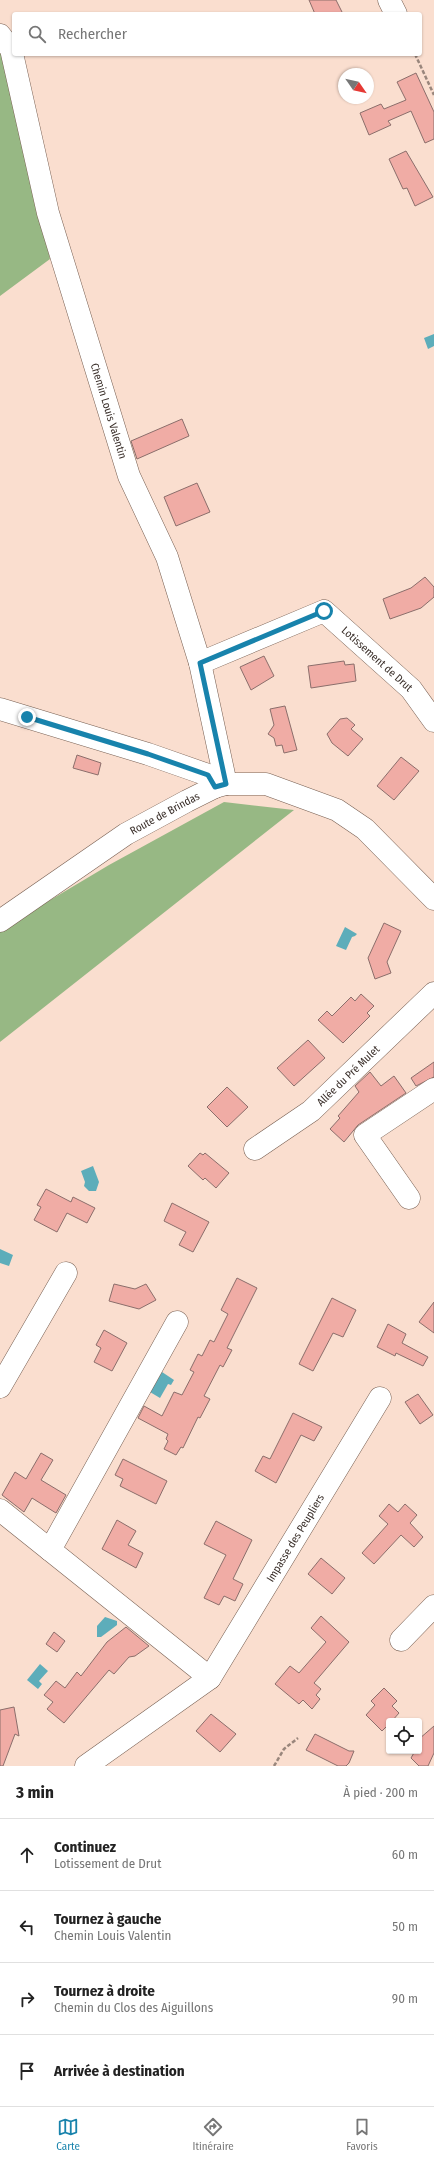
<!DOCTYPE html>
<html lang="fr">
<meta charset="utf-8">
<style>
:root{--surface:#fff;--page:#f2f2f2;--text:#222;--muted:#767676;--line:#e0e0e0;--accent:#1883ac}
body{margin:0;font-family:"Fira Sans Condensed",sans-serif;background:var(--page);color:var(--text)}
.controls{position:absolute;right:12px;bottom:12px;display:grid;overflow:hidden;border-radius:4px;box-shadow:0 1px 3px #0004}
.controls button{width:36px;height:36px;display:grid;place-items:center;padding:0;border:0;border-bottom:1px solid var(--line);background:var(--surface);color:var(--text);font:20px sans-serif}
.compass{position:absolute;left:338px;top:68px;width:36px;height:36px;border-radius:50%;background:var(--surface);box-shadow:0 1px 3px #0004;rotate:124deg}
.stop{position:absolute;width:12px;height:12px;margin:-9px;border:3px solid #1883ac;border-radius:50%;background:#fff}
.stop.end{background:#1883ac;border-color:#fff;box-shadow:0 1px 4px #0008}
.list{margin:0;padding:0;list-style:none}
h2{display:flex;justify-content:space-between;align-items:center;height:52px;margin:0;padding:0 16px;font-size:17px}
h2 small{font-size:13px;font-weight:400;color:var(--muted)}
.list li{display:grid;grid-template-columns:26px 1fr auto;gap:12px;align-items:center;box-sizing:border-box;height:72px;padding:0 16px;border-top:1px solid var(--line)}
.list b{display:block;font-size:15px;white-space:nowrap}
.list p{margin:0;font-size:13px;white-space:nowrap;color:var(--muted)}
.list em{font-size:13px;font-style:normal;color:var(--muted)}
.icon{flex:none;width:22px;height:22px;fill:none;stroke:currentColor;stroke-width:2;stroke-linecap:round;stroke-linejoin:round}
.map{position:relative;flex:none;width:434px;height:1766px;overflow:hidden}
.search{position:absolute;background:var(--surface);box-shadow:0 1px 3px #0004;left:12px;right:12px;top:12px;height:44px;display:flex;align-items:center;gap:10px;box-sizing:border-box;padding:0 14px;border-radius:4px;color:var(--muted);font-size:15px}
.sheet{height:340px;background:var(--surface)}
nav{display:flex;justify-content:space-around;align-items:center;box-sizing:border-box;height:56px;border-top:1px solid var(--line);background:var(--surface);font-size:11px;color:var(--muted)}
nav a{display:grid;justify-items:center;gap:2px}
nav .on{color:var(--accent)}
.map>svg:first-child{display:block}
.forest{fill:#97b884}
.water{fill:#5dadba}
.building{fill:#f0aca5;stroke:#8b6e6b}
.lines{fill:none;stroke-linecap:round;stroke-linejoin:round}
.minor-casing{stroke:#786053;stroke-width:23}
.major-casing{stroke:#786053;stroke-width:23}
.path{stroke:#99867c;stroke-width:2.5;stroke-dasharray:4 2;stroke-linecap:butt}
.minor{stroke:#fff;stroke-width:22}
.major{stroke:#fff;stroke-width:22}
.route{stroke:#1883ac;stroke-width:5}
.labels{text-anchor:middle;stroke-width:3;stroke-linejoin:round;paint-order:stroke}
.street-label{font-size:11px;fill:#3a2f2a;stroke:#fadecf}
</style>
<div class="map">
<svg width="434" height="1766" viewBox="0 0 434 1766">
<rect width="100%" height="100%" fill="#fadecf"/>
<!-- forest -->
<path class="forest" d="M0,53L10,64L50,259L0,296Z
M224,802L294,810L0,1042V930L109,865Z"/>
<!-- water -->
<path class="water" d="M434,334V346L428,349L424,338Z
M345,927L357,934L355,936L352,937L346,950L336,946Z
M93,1166L99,1182L96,1191H89L84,1186L85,1182L81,1171Z
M0,1249L13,1255L9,1266L0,1263Z
M162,1372L174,1380L171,1385L168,1384L160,1398L150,1392Z
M105,1617L117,1621V1625L101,1637H97V1626Z
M40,1664L48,1671L39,1681L42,1684L38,1689L27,1680Z"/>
<!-- building -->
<path class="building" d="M309,0H336L343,14H315Z
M416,73L434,112V139L425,143L411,111L388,121L391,125L369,135L360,113L381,104L384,109L406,100L397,82Z
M406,151L433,197L415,206L407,188L403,189L389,159Z
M182,419L189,436L137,459L131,441Z
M197,483L210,512L176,526L164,497Z
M425,577L434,587V597L421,608L390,619L383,599L411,588Z
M264,656L274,676L251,690L240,667Z
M344,661L345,665L354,664L356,681L311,688L308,666Z
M285,706L297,750L284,753L282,745L276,746L274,738L268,734L274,725L270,709Z
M347,718L355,725L351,729L363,739L348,756L332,743L327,734L340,719Z
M77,755L101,763L98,775L73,768Z
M401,757L419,771L394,800L377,786Z
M384,923L401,931L387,962L391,973L375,979L368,958Z
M361,994L374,1006L367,1013L370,1016L343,1043L318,1020L327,1011L332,1016L351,997L355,1001Z
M308,1040L325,1058L294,1086L277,1068Z
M434,1062V1077L416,1086L411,1078Z
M370,1072L381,1086L394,1076L406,1093L358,1125L344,1142L330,1129L340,1118L338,1116L359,1092L355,1086Z
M227,1087L248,1107L227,1127L207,1107Z
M200,1153L203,1155L205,1153L229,1173L216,1188L205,1178L203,1180L188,1166Z
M46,1189L71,1202L73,1197L95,1208L87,1223L67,1213L57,1232L34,1220L41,1207L37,1205Z
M172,1203L209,1222L193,1252L179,1245L186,1232L164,1221Z
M237,1278L257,1288L227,1348L232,1350L223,1367L220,1365L204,1396L210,1399L200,1418L198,1417L183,1448L181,1447L176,1455L164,1449L168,1441L166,1439L168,1434L138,1418L144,1406L162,1416L174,1392L182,1395L194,1372L190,1370L198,1354L202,1356L210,1340L214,1342L228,1314L221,1310Z
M114,1284L135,1289L146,1284L156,1300L139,1309L109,1301Z
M332,1298L356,1310L343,1337L333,1333L313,1371L299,1364Z
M434,1302V1333L419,1322Z
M388,1324L406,1334L402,1343L428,1357L423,1366L396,1353L395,1356L377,1347Z
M104,1330L127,1343L112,1371L94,1362L101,1348L96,1345Z
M418,1394L433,1415L420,1424L405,1402Z
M293,1413L322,1427L314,1441L301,1435L276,1483L255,1471L263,1456L270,1459Z
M41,1453L53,1460L41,1480L66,1495L56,1513L32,1498L24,1512L2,1495L15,1472L26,1479Z
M123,1459L167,1481L156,1504L120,1486L123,1479L115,1475Z
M389,1504L398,1512L405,1504L417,1515L410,1523L423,1537L414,1547L401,1535L374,1564L362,1553L388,1524L379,1516Z
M117,1520L136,1531L128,1545L143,1553L136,1568L102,1549Z
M216,1521L252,1540L233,1579L243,1584L235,1601L224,1596L219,1605L204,1598L226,1555L204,1544Z
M321,1558L345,1578L332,1594L308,1574Z
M321,1616L349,1642L314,1683L321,1689L316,1695L320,1699L312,1709L303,1700L299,1704L275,1684L290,1666L299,1673L326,1642L311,1628Z
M126,1627L149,1646L135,1656L129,1657L114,1674L109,1670L64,1723L47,1709L53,1702L44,1695L56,1681L65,1688L77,1672L81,1676L107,1642Z
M54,1632L65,1641L57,1652L46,1644Z
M384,1688L397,1701L392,1706L399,1713L392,1721H389V1724L382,1731L366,1715L375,1705L371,1701Z
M14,1707L19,1736L15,1734L3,1766H0V1710Z
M211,1714L236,1734L220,1752L196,1731Z
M434,1726V1753L428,1766H419L411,1758L415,1751H419V1739Z
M315,1734L349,1751H354L349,1763L346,1766H338L306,1750Z"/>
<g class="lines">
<defs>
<g id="minor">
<path d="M389,0L396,14"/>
<path id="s1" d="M0,35L11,49L48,213L129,476L167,557L200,663L226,784"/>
<path id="s2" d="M200,663L324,611L411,689L434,721"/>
<path d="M0,709L148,754L208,775L215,787"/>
<path id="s3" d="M255,1149L311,1111L434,993"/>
<path d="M409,1198L365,1135L434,1089"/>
<path d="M0,1387L66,1273"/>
<path d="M0,1510L210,1678"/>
<path d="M50,1550L177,1322"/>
<path d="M401,1640L434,1606"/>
<path id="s4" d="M86,1766L210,1678L380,1398"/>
</g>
<g id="major">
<path id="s5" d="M0,921L126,834L187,801L215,787L226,784H266L337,810L365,829L434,899"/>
</g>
</defs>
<!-- minor casing -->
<use href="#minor" class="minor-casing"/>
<!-- major casing -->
<use href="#major" class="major-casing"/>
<!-- path -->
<path class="path" d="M415,54L434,95
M274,1766L284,1749L298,1738"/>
<!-- minor -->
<use href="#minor" class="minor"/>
<!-- major -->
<use href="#major" class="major"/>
</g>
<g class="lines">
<!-- route -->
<path class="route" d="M27,717L148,754L208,775L215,787L226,784L200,663L324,611"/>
</g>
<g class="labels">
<!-- street labels -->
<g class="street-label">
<text dy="4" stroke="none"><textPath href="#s1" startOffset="393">Chemin Louis Valentin</textPath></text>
<text dy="4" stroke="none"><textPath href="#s2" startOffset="206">Lotissement de Drut</textPath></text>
<text dy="4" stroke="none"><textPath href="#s5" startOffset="197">Route de Brindas</textPath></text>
<text dy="4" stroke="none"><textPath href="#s3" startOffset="119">Allée du Pré Mulet</textPath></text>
<text dy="4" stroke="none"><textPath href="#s4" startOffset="316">Impasse des Peupliers</textPath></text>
</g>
</g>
</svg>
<div class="controls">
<button><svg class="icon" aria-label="locate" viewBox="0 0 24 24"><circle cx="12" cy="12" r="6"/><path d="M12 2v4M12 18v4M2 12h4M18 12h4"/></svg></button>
</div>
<svg class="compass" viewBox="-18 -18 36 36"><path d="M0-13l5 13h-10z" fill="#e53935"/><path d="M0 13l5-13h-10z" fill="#767676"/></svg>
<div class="stop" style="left:324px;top:611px"></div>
<div class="stop end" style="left:27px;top:717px"></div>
<div class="search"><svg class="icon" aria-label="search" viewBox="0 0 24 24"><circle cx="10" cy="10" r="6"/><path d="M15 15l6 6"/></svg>Rechercher</div>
</div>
<section class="sheet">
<h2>3 min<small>À pied · 200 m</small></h2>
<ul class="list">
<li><svg class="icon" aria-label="ahead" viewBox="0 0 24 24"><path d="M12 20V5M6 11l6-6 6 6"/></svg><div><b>Continuez</b><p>Lotissement de Drut</p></div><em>60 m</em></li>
<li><svg class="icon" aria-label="left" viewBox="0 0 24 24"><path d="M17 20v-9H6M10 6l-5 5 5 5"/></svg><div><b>Tournez à gauche</b><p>Chemin Louis Valentin</p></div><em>50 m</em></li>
<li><svg class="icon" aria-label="right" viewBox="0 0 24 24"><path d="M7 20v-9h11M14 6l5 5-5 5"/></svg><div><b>Tournez à droite</b><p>Chemin du Clos des Aiguillons</p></div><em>90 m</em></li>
<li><svg class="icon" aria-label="arrive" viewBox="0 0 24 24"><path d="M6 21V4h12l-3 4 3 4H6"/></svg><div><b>Arrivée à destination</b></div></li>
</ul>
</section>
<nav>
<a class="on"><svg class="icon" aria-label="map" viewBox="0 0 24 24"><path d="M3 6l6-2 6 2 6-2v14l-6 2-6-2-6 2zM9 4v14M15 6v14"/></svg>Carte</a>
<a><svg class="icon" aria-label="directions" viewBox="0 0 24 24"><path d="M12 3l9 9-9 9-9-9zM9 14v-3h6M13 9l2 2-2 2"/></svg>Itinéraire</a>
<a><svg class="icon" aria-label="saved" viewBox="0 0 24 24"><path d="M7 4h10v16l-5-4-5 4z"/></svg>Favoris</a>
</nav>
